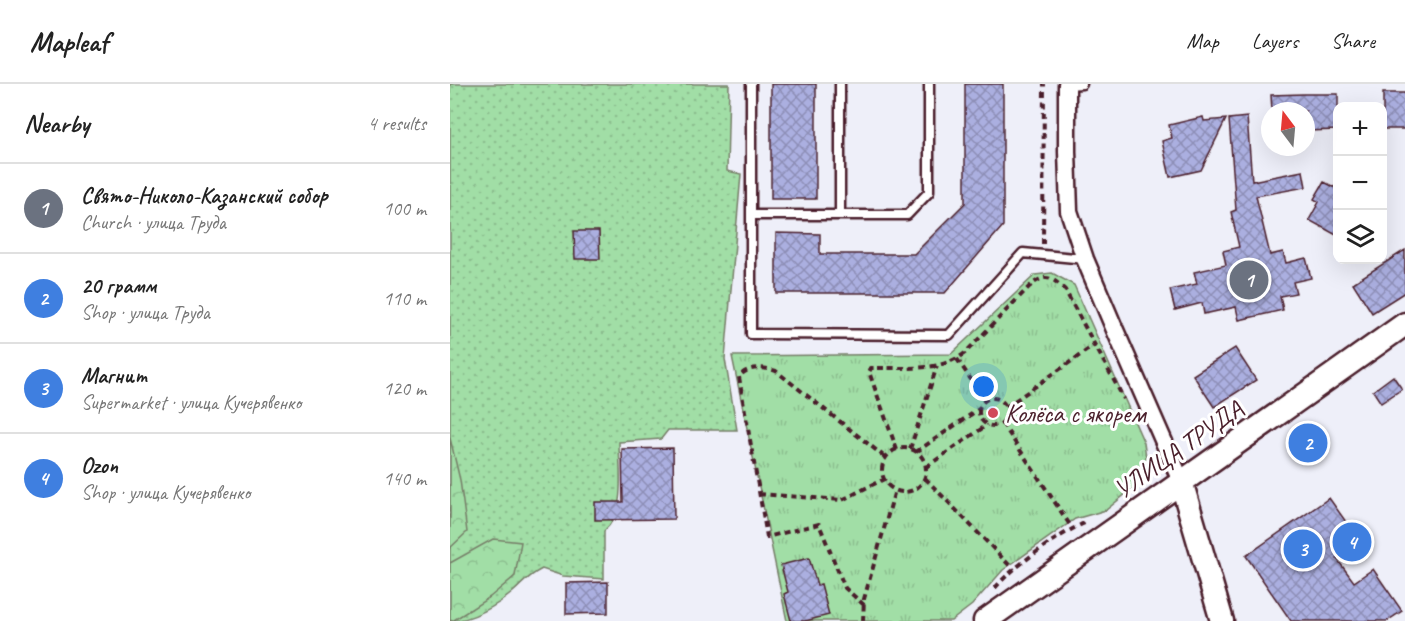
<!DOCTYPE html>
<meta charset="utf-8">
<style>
:root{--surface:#fff;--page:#f2f2f2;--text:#222;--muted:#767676;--line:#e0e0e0;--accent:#d1495b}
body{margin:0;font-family:Caveat,sans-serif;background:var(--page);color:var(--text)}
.controls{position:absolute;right:18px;top:18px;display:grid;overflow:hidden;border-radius:12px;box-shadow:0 6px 24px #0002}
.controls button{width:54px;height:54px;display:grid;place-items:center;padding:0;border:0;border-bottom:2px solid var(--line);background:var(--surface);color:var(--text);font:30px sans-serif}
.compass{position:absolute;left:811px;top:18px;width:54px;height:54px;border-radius:50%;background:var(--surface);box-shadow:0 6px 24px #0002;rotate:344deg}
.you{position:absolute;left:534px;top:303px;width:21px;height:21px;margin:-15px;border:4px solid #fff;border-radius:50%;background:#1a73e8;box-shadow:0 0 0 9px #1a73e833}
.badge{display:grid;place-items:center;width:39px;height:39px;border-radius:50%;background:var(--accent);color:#fff;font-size:20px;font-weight:700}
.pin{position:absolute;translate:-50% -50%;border:3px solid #fff;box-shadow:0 2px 6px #0006}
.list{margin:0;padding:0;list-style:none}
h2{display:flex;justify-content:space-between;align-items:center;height:78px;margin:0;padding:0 24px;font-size:26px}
h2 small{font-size:20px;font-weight:400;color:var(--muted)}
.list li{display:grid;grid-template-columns:39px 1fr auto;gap:18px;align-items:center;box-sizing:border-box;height:90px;padding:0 24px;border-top:2px solid var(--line)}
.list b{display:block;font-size:22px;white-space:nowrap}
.list p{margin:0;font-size:20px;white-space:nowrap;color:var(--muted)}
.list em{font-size:20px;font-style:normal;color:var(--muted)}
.icon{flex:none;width:33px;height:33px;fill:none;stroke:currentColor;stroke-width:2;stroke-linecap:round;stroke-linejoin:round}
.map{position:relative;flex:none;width:955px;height:537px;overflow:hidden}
header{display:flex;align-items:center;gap:36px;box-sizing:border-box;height:84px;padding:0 30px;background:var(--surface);border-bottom:2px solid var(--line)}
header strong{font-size:28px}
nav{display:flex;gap:33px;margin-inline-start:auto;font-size:21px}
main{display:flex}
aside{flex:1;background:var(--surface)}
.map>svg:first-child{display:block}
.grass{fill:url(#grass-dots);stroke:#767e68;stroke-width:1.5}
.forest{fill:url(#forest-crowns);stroke:#767e68;stroke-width:1.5}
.park{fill:url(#park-tufts);stroke:#767e68;stroke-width:1.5}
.building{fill:url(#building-cross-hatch);stroke:#4a1f2b;stroke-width:1.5}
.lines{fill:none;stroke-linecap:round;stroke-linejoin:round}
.lane-casing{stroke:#4a1f2b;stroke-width:13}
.street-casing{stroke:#4a1f2b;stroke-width:21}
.secondary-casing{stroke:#4a1f2b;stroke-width:27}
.path{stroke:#4a1f2b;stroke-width:4;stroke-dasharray:6 4.5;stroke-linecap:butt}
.lane{stroke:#fff;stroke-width:8}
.street{stroke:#fff;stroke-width:16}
.secondary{stroke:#fff;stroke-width:22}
.poi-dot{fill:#d1495b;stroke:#fff;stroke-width:2}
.labels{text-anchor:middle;stroke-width:6;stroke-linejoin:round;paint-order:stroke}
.poi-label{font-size:26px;fill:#4a1f2b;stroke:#fff;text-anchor:start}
.street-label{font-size:26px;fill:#4a1f2b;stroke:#fff}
</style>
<header>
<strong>Mapleaf</strong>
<nav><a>Map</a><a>Layers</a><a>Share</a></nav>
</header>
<main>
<aside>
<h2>Nearby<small>4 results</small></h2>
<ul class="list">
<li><span class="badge" style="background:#6b7280">1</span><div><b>Свято-Николо-Казанский собор</b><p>Church · улица Труда</p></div><em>100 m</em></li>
<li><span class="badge" style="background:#3f7fe0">2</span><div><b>20 грамм</b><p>Shop · улица Труда</p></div><em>110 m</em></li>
<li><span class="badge" style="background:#3f7fe0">3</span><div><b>Магнит</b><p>Supermarket · улица Кучерявенко</p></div><em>120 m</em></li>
<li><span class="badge" style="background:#3f7fe0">4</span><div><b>Ozon</b><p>Shop · улица Кучерявенко</p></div><em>140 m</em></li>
</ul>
</aside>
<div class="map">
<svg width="955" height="537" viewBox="0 0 955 537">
<defs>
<pattern id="grass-dots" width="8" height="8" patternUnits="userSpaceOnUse" patternTransform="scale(1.5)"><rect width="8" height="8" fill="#a1dea6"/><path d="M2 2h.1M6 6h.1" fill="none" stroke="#8cbe8f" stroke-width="1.8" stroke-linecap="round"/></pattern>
<pattern id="forest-crowns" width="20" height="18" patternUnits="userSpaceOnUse" patternTransform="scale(1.5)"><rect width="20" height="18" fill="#a1dea6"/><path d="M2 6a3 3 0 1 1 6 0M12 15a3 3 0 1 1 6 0" fill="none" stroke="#8cbe8f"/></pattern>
<pattern id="park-tufts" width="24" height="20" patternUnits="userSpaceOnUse" patternTransform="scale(1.5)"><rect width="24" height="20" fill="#a1dea6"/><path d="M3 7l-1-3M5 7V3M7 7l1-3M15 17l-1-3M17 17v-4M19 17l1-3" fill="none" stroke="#8cbe8f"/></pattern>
<pattern id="building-cross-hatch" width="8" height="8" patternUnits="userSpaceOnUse" patternTransform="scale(1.5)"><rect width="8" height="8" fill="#abafe0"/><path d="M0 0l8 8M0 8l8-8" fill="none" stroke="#8d8eb6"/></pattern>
</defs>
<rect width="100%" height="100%" fill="#eeeff9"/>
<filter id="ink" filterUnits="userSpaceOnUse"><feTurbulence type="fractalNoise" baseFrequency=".0167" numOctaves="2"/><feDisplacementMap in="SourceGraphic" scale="12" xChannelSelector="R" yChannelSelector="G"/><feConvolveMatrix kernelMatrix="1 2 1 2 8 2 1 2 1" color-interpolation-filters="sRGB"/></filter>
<g filter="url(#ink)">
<!-- grass -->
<path class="grass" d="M0,0H279L277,87L291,90L275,275L287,346H218L211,355L169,358C169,386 177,427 154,447V495L113,492L92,485C78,492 74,498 63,508C48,521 21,537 0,537Z"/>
<!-- forest -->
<path class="forest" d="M0,354L10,396L17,448L0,464Z
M43,455L71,458L65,492L40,513L4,536L0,537V479Z"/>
<!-- park -->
<path class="park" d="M602,189L624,201L694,359L697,380L688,400L656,426L625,435L553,486L522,521L501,537H337L282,272L501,270L585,191Z"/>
<!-- building -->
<path class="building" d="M321,0H366V115H321Z
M515,0H553V142L495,209H326V149L370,150V170H464L515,119Z
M933,9H955V45H933Z
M854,10H888V46L856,47V27H822L821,11Z
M753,33L754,37L776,35L751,86L720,93L712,57L722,54L719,41Z
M797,33L802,97L853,87L856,103L806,112L820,171L833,168L836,179L856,174L861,194L843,198L846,209L830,212L833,226L789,236L786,223L754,230L752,219L725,226L720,206L747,200L744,188L776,181L773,167L789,163L781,128L786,126L779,35Z
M874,98L888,105V152L859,136L869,118L864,115Z
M124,147H149L150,175H125Z
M955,166V208L922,229L903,199Z
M785,264L806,296L764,323L743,291Z
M943,292L952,305L931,319L923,307Z
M223,364L224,435L145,436V418H173L172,365Z
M879,414L911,459L887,475L904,498L923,485L952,527L937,537H841L796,472Z
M359,474L367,501L371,500L379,531L355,537H341L334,510L338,508L331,481Z
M158,498V529L116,530V499Z"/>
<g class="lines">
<defs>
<path id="lane" d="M301,0V250L499,251L573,169L635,175
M617,1L632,0
M301,131H457L479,108V0
M390,131V0"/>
<path id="street" d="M617,0V67L619,127L635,175L665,246L731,397"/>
<path id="secondary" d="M731,397L772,537
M535,537L955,240"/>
</defs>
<!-- lane casing -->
<use href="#lane" class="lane-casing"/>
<!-- street casing -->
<use href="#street" class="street-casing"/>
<!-- secondary casing -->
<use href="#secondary" class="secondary-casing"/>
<!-- path -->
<path class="path" d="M593,160L594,0
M507,275L535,316
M529 328a14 14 0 1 1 28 0a14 14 0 1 1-28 0Z
M556,323L646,260
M552,339L622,444
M432 386a22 22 0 1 1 44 0a22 22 0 1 1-44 0Z
M460,365L487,282
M447,366L419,288L421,284C452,283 489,289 515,269L579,203C595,189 601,192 615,206L674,315
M466,368L529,325
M476,383L537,341
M475,394L564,486
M693,400L702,380L701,377
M309,410L392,416L434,395
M545,504C561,484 612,448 635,439
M414,521L395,504L369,440L317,453L289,293C297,282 314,283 326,287L436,374
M413,537L414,515L445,406"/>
<!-- lane -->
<use href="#lane" class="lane"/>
<!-- street -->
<use href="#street" class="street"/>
<!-- secondary -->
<use href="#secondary" class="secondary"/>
</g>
</g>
<!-- markers -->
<circle class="poi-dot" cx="543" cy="329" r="6"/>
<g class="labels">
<!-- poi labels -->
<g class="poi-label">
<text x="555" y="338">Колёса с якорем</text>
</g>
<!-- street labels -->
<g class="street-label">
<text transform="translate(728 365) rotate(-35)" y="9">УЛИЦА ТРУДА</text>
</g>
</g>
</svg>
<div class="controls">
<button>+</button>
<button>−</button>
<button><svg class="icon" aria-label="layers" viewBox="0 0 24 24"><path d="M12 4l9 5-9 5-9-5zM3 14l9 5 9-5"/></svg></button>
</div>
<svg class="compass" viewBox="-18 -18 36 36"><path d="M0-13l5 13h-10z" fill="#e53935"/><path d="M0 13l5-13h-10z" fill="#767676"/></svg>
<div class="you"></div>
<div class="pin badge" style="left:799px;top:196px;background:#6b7280">1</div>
<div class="pin badge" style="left:858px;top:359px;background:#3f7fe0">2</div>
<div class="pin badge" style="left:853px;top:465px;background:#3f7fe0">3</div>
<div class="pin badge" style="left:902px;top:458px;background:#3f7fe0">4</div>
</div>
</main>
